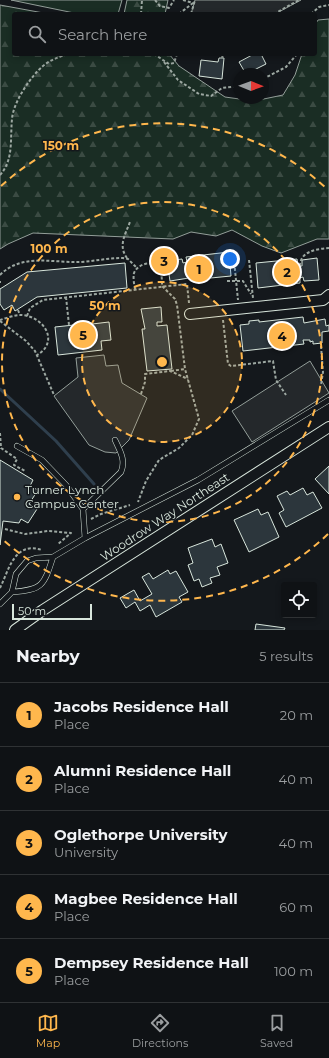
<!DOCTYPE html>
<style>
:root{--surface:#0f1215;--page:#181b1e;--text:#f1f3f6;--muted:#9b9ea0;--line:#2f3234;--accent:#ffb74d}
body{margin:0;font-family:Montserrat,sans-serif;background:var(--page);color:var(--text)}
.controls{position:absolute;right:12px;bottom:12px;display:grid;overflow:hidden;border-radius:4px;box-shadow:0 2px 6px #0003}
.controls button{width:36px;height:36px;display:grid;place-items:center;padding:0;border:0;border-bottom:1px solid var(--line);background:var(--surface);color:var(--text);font:20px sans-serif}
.compass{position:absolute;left:233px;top:68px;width:36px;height:36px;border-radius:50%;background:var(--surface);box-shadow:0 2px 6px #0003;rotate:91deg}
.scale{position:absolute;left:12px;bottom:10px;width:80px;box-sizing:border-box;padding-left:4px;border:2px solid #d8e6dc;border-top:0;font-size:11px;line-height:14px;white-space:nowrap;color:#d8e6dc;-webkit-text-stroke:3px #14181c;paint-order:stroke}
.you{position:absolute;left:230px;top:259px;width:14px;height:14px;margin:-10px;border:3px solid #fff;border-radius:50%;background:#1a73e8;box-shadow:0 0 0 6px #1a73e833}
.badge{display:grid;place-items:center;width:26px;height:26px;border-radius:50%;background:var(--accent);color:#111;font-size:13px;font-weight:700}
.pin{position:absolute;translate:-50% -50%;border:2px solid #fff;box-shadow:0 1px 4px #0006}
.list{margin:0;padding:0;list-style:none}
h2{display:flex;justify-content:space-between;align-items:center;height:52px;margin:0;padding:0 16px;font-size:17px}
h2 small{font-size:13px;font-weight:400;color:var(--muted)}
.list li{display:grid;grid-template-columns:26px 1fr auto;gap:12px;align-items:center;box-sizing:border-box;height:64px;padding:0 16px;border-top:1px solid var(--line)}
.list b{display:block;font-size:15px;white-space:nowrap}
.list p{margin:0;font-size:13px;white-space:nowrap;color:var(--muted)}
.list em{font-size:13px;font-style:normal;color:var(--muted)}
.icon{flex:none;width:22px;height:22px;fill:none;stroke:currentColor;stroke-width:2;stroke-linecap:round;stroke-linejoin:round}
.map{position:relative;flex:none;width:329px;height:630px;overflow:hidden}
.search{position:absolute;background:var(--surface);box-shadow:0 2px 6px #0003;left:12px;right:12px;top:12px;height:44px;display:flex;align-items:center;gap:10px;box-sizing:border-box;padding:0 14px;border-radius:4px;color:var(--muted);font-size:15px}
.sheet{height:372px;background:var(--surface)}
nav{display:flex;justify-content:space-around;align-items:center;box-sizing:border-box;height:56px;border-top:1px solid var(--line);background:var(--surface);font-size:11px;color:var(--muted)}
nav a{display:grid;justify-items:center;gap:2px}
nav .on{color:var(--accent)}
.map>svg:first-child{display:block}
.forest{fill:url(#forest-firs);stroke:#939e99}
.pitch{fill:#1a2d24;stroke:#939e99}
.parking{fill:#24282b;stroke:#939e99}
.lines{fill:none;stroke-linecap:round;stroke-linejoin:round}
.stream{stroke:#2f3f4d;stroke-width:3}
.building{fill:#2c363c;stroke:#d8e6dc}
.lane-casing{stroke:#d8e6dc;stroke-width:6}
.street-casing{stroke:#d8e6dc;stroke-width:12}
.path{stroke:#9da8a2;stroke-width:2;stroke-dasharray:3 2;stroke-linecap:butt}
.lane{stroke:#14181c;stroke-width:5}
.street{stroke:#14181c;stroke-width:10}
.ring{fill:none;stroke:#ffb74d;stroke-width:2;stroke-dasharray:7 5}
.poi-dot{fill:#ffb74d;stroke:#14181c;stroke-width:1.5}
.labels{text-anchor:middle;stroke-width:3;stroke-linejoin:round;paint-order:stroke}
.poi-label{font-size:12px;fill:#d8e6dc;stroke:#14181c;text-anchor:start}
.street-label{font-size:12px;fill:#d8e6dc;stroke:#14181c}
.centre{fill:#ffb74d;stroke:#14181c;stroke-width:2}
.ring-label{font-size:12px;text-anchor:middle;font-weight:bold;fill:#ffb74d;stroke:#14181c;stroke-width:3;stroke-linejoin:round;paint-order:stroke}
</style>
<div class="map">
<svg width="329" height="630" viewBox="0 0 329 630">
<defs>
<pattern id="forest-firs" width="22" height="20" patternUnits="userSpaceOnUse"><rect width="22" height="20" fill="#1a2d24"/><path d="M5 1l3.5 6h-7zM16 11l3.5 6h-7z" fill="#3b4b43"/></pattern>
</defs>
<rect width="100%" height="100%" fill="#14181c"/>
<!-- forest -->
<path class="forest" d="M127,0H168L165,14H124Z
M0,5L49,14H14V54H169L179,66L225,97L254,101L283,95L295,75L302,54H315V25L318,20L329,19V239H317L281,253L262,246L232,230L216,236L191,232L173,239L33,233L8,244L0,249Z"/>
<!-- pitch -->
<path class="pitch" d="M11,0H122L118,14H79Z"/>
<!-- parking -->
<path class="parking" d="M195,0H301L275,14H191Z
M104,355L106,366L118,365L122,383L147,398L129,440L116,453L105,452L89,445L54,396L78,377L76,358Z
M310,361L329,393L252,442L232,411Z"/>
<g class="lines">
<!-- stream -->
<path class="stream" d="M0,389L56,441L94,484"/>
</g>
<!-- building -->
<path class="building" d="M254,54H261L266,64L246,74L239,62Z
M219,58H224L222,79L199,76L201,60L218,62Z
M229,252L231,276L190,280L189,278L170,281L167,261L182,259L183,263L187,262L186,257Z
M317,258L319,280L304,281L303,277L300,278V283L258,288L256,263L297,259L298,266H302V260Z
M125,263L127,288L37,297L15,311L12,305L4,310L0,304V289L27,272Z
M161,307L162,322H157V326L167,325L172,369L147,371L142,329H145L141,309Z
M303,317L304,323L325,319L326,326L329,325V331L322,332V343L313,344V341L310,342V340H303L304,344L243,351L240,325L249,324V321L259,320V322Z
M109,322L111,340L101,341L102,350L58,355L55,327L74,325L75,330L92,328V324Z
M0,460L33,480L30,486L38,490L29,504L37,509L28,523L21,519L19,523L3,521L0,545Z
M329,466V494L315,479Z
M303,488L307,495L313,492L322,508L286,527L279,513L284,510L277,496L287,491L290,495Z
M258,509L261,515L268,512L279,537L249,552L234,520Z
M212,539L215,547L221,544L228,563L217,567L220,575L210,578L212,583L202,587L199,579L194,581L188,565L193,563L188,548Z
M168,570L170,574L176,571L188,592L179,597L182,602L156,617L150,605L140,611L135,602L126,608L120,598L134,590L140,601L152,594L142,577L149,573L153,579Z
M256,624L285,628L284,630H255Z"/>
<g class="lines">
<defs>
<path id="lane" d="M17,446L42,460L66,485L83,509
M85,538L83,509L121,472C126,460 120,451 115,440
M12,592C43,590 44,585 53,557
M0,604L12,592L16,574L27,561L36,558L53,557L85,538L198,480L329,400"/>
<path id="street" d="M190,314L323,300L329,295
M15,630L43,610L329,427"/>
</defs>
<!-- lane casing -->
<use href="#lane" class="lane-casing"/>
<!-- street casing -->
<use href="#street" class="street-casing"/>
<!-- path -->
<path class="path" d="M155,0L160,6L169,8L174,0
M183,0L193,3
M141,14L142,0
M179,14L193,3
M191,14L195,0
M274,14L299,0
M311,14L319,7L329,5
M154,54L169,64L174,63L177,54
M222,58L223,54
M164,62L178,80L199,94L211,96L222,88L239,86
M263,79L286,67L297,54
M0,175C14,160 10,138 12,119C13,103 30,77 43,66C50,60 59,57 68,54
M127,258C118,246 125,235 130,222
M232,260H234L238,300
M249,260L253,298
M300,266C300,251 317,249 329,248
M0,275C22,253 53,263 80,262C95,261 109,258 123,258L128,259L137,268
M0,281V283
M227,281H243L251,294
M135,289C134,284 133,278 134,273C138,263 155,259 160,270C162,275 162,281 162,286L175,299L177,305L185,369L199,419L192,435L179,448L159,460L146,481L138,502
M66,297L69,325
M18,310L20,315
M27,316L30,308L43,300L187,284L189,303
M0,320C6,318 15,315 21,315C44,316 60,342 37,355
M223,320L228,364L231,366L273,361L276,380L286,395
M0,321L26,341L35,351L54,395
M321,346L323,372L321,385
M171,371L185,369
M141,394L145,382V374L170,371L188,379
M0,433L1,448L17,459L14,465L25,471
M91,519L101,514L130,505
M5,529L25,534L48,531L71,533L58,544
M0,588C9,570 14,541 42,550"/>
<!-- lane -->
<use href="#lane" class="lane"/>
<!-- street -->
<use href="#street" class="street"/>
</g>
<!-- distance rings -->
<circle cx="162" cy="362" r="80" fill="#ffb74d" fill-opacity=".12"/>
<g class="ring">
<circle cx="162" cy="362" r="80"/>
<circle cx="162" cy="362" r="160"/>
<path d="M328 534A239 239 0 0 1 1 538M1 186A239 239 0 0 1 328 190"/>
</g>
<!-- markers -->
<circle class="poi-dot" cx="17" cy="497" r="4"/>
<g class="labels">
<!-- poi labels -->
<g class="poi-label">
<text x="25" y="494">Turner Lynch<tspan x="25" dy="14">Campus Center</tspan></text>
</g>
<!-- street labels -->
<g class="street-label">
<text transform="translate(165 517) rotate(-33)" y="4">Woodrow Way Northeast</text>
</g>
</g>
<circle cx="162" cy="362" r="6" class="centre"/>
<g class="ring-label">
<text x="61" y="150">150 m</text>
<text x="49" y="253">100 m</text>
<text x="105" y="310">50 m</text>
</g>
</svg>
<div class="controls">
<button><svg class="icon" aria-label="locate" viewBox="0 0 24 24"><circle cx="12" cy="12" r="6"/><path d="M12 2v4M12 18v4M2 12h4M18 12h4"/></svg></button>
</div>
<svg class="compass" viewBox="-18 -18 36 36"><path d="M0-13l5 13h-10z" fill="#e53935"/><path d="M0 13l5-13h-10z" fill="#9b9ea0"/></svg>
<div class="scale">50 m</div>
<div class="you"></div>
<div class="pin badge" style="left:199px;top:269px">1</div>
<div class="pin badge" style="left:287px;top:272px">2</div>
<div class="pin badge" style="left:164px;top:261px">3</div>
<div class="pin badge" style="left:282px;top:336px">4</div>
<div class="pin badge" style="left:83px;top:335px">5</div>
<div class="search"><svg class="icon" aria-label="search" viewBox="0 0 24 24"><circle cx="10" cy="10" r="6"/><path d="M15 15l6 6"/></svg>Search here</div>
</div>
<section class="sheet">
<h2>Nearby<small>5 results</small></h2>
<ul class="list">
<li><span class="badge">1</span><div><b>Jacobs Residence Hall</b><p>Place</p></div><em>20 m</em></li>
<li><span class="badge">2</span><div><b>Alumni Residence Hall</b><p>Place</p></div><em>40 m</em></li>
<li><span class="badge">3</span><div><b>Oglethorpe University</b><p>University</p></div><em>40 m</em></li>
<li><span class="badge">4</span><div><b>Magbee Residence Hall</b><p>Place</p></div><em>60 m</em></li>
<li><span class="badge">5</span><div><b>Dempsey Residence Hall</b><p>Place</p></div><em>100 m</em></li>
</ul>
</section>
<nav>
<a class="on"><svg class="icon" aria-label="map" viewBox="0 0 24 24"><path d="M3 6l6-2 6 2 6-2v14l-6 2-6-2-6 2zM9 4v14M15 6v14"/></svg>Map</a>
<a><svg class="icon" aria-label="directions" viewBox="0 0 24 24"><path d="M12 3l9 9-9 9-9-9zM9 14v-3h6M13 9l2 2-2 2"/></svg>Directions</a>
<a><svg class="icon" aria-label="saved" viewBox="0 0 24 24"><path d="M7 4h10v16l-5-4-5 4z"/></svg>Saved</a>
</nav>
